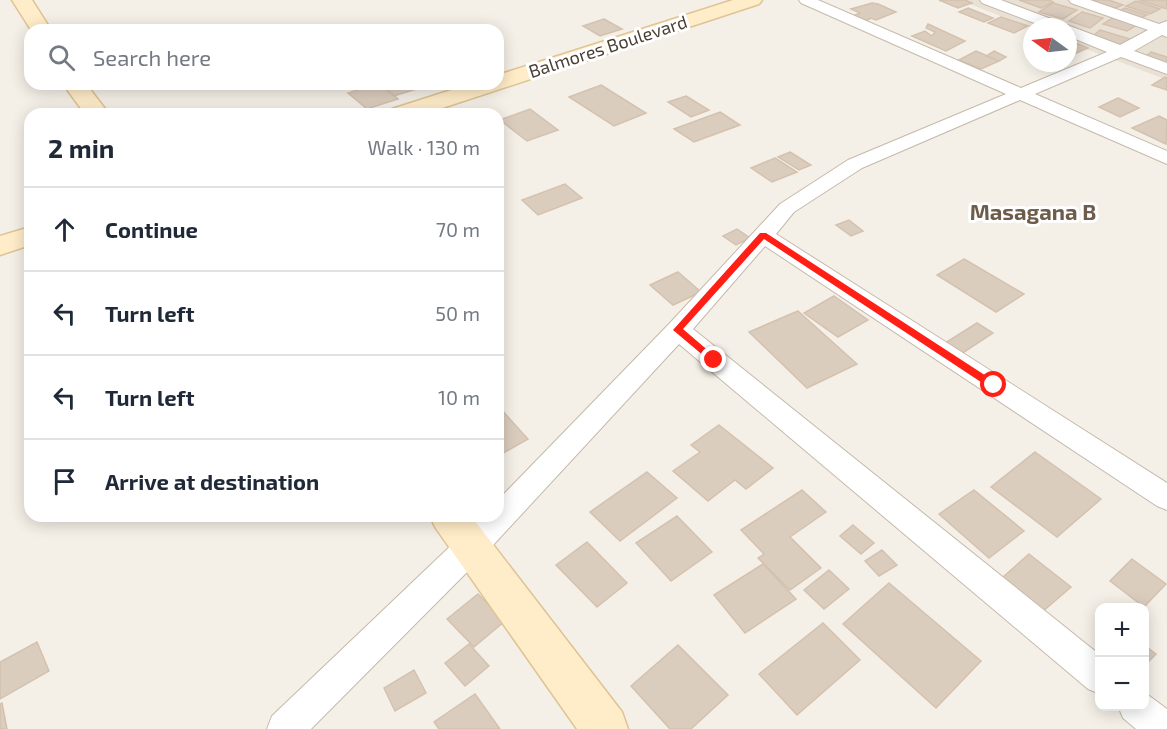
<!DOCTYPE html>
<meta charset="utf-8">
<style>
:root{--surface:#fff;--page:#f6f6f7;--text:#1f2937;--muted:#747a83;--line:#e0e1e3}
body{margin:0;font-family:"Exo 2",sans-serif;background:var(--page);color:var(--text)}
.controls{position:absolute;right:18px;bottom:18px;display:grid;overflow:hidden;border-radius:12px;box-shadow:0 3px 15px #0003}
.controls button{width:54px;height:54px;display:grid;place-items:center;padding:0;border:0;border-bottom:2px solid var(--line);background:var(--surface);color:var(--text);font:30px sans-serif}
.compass{position:absolute;left:1023px;top:18px;width:54px;height:54px;border-radius:50%;background:var(--surface);box-shadow:0 3px 15px #0003;rotate:285deg}
.stop{position:absolute;width:18px;height:18px;margin:-14px;border:4px solid #ff1f15;border-radius:50%;background:#fff}
.stop.end{background:#ff1f15;border-color:#fff;box-shadow:0 2px 6px #0008}
.list{margin:0;padding:0;list-style:none}
h2{display:flex;justify-content:space-between;align-items:center;height:78px;margin:0;padding:0 24px;font-size:26px}
h2 small{font-size:20px;font-weight:400;color:var(--muted)}
.list li{display:grid;grid-template-columns:39px 1fr auto;gap:18px;align-items:center;box-sizing:border-box;height:84px;padding:0 24px;border-top:2px solid var(--line)}
.list b{display:block;font-size:22px;white-space:nowrap}
.list em{font-size:20px;font-style:normal;color:var(--muted)}
.icon{flex:none;width:33px;height:33px;fill:none;stroke:currentColor;stroke-width:2;stroke-linecap:round;stroke-linejoin:round}
.map{position:relative;flex:none;width:1167px;height:729px;overflow:hidden}
.search{position:absolute;background:var(--surface);box-shadow:0 3px 15px #0003;left:24px;top:24px;width:480px;height:66px;display:flex;align-items:center;gap:15px;box-sizing:border-box;padding:0 21px;border-radius:18px;color:var(--muted);font-size:22px}
.panel{position:absolute;background:var(--surface);box-shadow:0 3px 15px #0003;left:24px;top:108px;width:480px;height:414px;border-radius:18px}
.map>svg:first-child{display:block}
.residential{fill:#eae1d5}
.building{fill:#dbcdbe;stroke:#d4c1ae;stroke-width:1.5}
.lines{fill:none;stroke-linecap:round;stroke-linejoin:round}
.street-casing{stroke:#c5b9ab;stroke-width:2}
.secondary-casing{stroke:#dec394;stroke-width:3}
.street{fill:#fff;fill-rule:evenodd}
.secondary{fill:#ffecc8;fill-rule:evenodd}
.route{fill:#ff1f15}
.labels{text-anchor:middle;stroke-width:6;stroke-linejoin:round;paint-order:stroke}
.far-street-label{font-size:18px;fill:#4a3f35;stroke:#fff}
.neighbourhood-label{font-size:22px;font-weight:bold;fill:#6e5c4b;stroke:#fff}
</style>
<div class="map">
<svg width="1167" height="729" viewBox="0 0 1167 729">
<rect width="100%" height="100%" fill="#f5f0e7"/>
<!-- residential -->
<path class="residential" d="M959,0H1167V80L1068,42V27L1032,28Z"/>
<!-- building -->
<path class="building" d="M939,0H965L972,3L958,8Z
M1019,0H1049L1053,2L1041,8Z
M1089,0H1109L1123,5L1108,11Z
M1139,0H1167V9Z
M1136,1L1160,9L1150,14L1126,6Z
M872,3L878,4L896,12L876,20L871,18L866,21L853,16L860,13L851,9Z
M1053,3L1077,10L1063,19L1039,12Z
M968,8L993,18L984,22L959,12Z
M1125,8L1147,15L1136,20L1115,13Z
M1082,12L1103,18L1090,28L1069,21Z
M1001,17L1028,26L1014,33L988,23Z
M1114,17L1137,25L1127,31L1103,24Z
M604,19L622,29L600,36L583,26Z
M928,24L965,41L946,51L912,36L925,31L932,36L935,32L926,28Z
M1100,30L1130,39L1123,46L1092,37Z
M1068,40L1088,48L1074,54L1068,52Z
M976,51L999,61L981,69L959,60Z
M994,51L1006,57L999,61L986,56Z
M1151,52L1167,57V65L1144,58Z
M1165,77L1167,78V90L1152,85Z
M376,84H380L398,99L367,109L348,93Z
M389,84H415L420,88L394,96L382,86Z
M601,85L646,113L614,126L569,97Z
M686,96L709,110L691,117L668,102Z
M1118,98L1139,108L1120,117L1099,107Z
M530,109L558,130L527,141L500,120Z
M720,112L740,125L694,142L674,129Z
M1159,116L1167,120L1166,144L1132,128Z
M790,152L811,165L799,170L778,157Z
M775,158L797,172L772,182L751,168Z
M565,184L582,198L538,215L522,200Z
M849,220L863,231L851,236L836,225Z
M737,229L750,238L736,245L723,236Z
M964,259L1024,294L996,312L937,275Z
M678,272L701,292L673,305L650,285Z
M834,296L868,320L838,337L804,313Z
M798,311L857,364L807,388L749,332Z
M977,323L993,333L961,354L945,343Z
M498,406L528,439L498,456Z
M719,425L773,468L746,489L735,480L708,501L673,471L700,452L691,445Z
M1035,452L1101,499L1057,537L991,487Z
M647,472L677,498L620,541L590,512Z
M802,490L826,512L790,537L821,568L790,590L758,558L764,554L741,530Z
M974,490L1024,531L989,558L939,514Z
M677,516L712,552L671,581L636,543Z
M853,525L874,543L861,554L840,536Z
M587,542L627,583L597,607L556,565Z
M882,550L897,565L879,576L865,561Z
M1029,554L1071,587L1042,612L1001,579Z
M1132,559L1166,584L1144,607L1110,581Z
M763,564L796,599L745,633L714,595Z
M829,570L849,589L824,609L804,590Z
M889,583L981,661L936,708L843,624Z
M478,594L505,621L474,647L447,619Z
M823,623L860,660L797,715L759,674Z
M37,642L49,671L0,699V662Z
M469,644L489,666L465,686L445,663Z
M678,645L728,695L691,729H670L631,686Z
M1144,645L1156,654L1144,666Z
M414,670L426,693L395,711L384,688Z
M475,694L500,729H439L434,722Z
M2,703L7,729H0V704Z"/>
<g class="lines">
<defs>
<path id="street" d="M799,0H818L1021,88L1107,52L1068,36V27H1045L982,3L980,0H1001L1120,45L1148,30L1071,3L1069,0H1090L1159,24L1167,21V37L1162,35L1134,51L1167,63V74L1121,57L1035,94L1167,151V164L1020,100L862,168L794,212L776,234L1167,483V510L1157,506L765,246L693,329L1100,655V694L1088,689L679,344L484,555L311,729H267L272,716L482,516H498V500L669,324L780,204L848,160L1006,94L801,3Z
M1144,692L1167,709V729H1136L1123,718L1118,706H1144Z"/>
<path id="secondary" d="M12,0H32L51,30H31Z
M733,0H762L759,4L424,114H388L392,109L470,84H498V75Z
M63,84H86L109,114H85Z
M30,227V245L0,255V236Z
M430,516H471L622,712L628,729H577L435,527Z"/>
</defs>
<!-- street casing -->
<use href="#street" class="street-casing"/>
<!-- secondary casing -->
<use href="#secondary" class="secondary-casing"/>
<!-- street -->
<use href="#street" class="street"/>
<!-- secondary -->
<use href="#secondary" class="secondary"/>
</g>
<!-- route -->
<path class="route" d="M760,233H766L997,383V388H990L764,239L683,329L719,360L718,362H711L673,330Z"/>
<g class="labels">
<!-- far-street labels -->
<g class="far-street-label">
<text transform="translate(608 47) rotate(-18)" y="6">Balmores Boulevard</text>
</g>
<!-- neighbourhood labels -->
<g class="neighbourhood-label">
<text x="1033" y="220">Masagana B</text>
</g>
</g>
</svg>
<div class="controls">
<button>+</button>
<button>−</button>
</div>
<svg class="compass" viewBox="-18 -18 36 36"><path d="M0-13l5 13h-10z" fill="#e53935"/><path d="M0 13l5-13h-10z" fill="#747a83"/></svg>
<div class="stop" style="left:994px;top:385px"></div>
<div class="stop end" style="left:714px;top:360px"></div>
<div class="search"><svg class="icon" aria-label="search" viewBox="0 0 24 24"><circle cx="10" cy="10" r="6"/><path d="M15 15l6 6"/></svg>Search here</div>
<section class="panel">
<h2>2 min<small>Walk · 130 m</small></h2>
<ul class="list">
<li><svg class="icon" aria-label="ahead" viewBox="0 0 24 24"><path d="M12 20V5M6 11l6-6 6 6"/></svg><div><b>Continue</b></div><em>70 m</em></li>
<li><svg class="icon" aria-label="left" viewBox="0 0 24 24"><path d="M17 20v-9H6M10 6l-5 5 5 5"/></svg><div><b>Turn left</b></div><em>50 m</em></li>
<li><svg class="icon" aria-label="left" viewBox="0 0 24 24"><path d="M17 20v-9H6M10 6l-5 5 5 5"/></svg><div><b>Turn left</b></div><em>10 m</em></li>
<li><svg class="icon" aria-label="arrive" viewBox="0 0 24 24"><path d="M6 21V4h12l-3 4 3 4H6"/></svg><div><b>Arrive at destination</b></div></li>
</ul>
</section>
</div>
